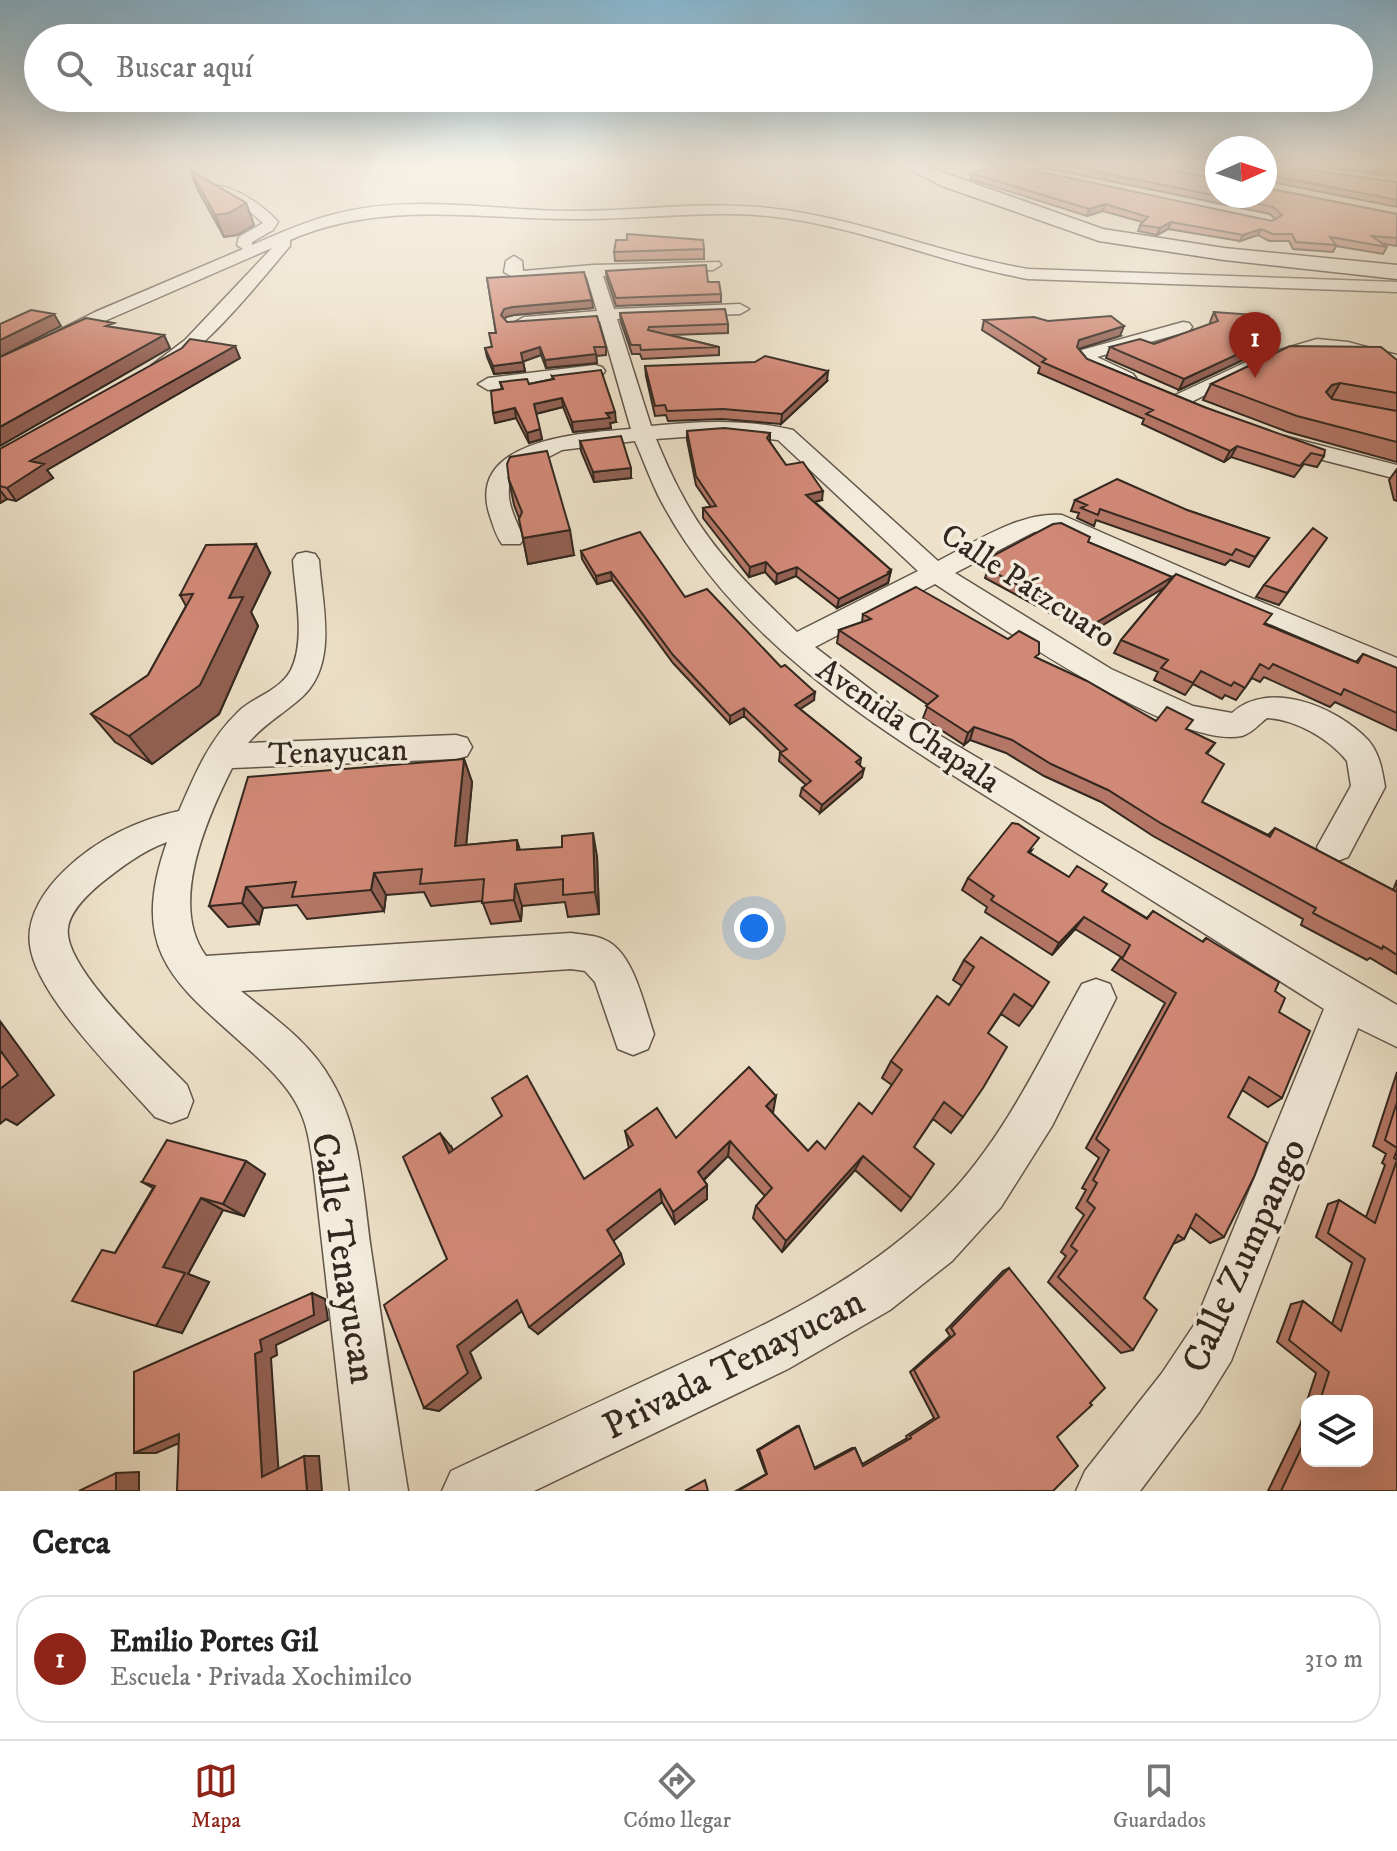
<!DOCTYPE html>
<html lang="es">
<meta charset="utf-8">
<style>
:root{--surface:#fff;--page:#f2f2f2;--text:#222;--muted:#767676;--line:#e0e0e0;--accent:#8f2418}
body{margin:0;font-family:"IM FELL DW Pica",serif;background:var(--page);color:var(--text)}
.controls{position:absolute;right:24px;bottom:24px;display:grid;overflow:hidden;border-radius:16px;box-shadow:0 8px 32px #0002}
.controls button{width:72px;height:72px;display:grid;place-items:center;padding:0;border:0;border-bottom:2px solid var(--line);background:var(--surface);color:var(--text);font:40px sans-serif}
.compass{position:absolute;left:1205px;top:136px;width:72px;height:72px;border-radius:50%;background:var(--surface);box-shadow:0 8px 32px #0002;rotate:87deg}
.you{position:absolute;left:754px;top:928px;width:28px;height:28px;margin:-20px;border:6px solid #fff;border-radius:50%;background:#1a73e8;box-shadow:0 0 0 12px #1a73e833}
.badge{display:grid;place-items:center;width:52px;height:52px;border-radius:50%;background:var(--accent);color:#fff;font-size:26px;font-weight:700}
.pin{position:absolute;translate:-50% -66px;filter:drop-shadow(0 2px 4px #0008)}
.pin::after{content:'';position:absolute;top:42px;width:28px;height:24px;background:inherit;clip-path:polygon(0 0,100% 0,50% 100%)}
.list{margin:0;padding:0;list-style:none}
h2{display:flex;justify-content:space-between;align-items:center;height:104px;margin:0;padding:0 32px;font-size:34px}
h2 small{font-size:26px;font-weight:400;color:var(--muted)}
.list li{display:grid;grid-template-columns:52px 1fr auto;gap:24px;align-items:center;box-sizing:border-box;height:128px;margin:0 16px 16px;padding:0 16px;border:2px solid var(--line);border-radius:32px}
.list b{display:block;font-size:30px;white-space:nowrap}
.list p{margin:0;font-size:26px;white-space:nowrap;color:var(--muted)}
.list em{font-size:26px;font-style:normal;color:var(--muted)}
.icon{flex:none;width:44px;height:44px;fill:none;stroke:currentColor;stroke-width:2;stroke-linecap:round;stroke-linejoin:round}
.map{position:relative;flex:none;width:1397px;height:1491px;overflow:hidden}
.search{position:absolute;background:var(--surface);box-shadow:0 8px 32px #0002;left:24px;right:24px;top:24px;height:88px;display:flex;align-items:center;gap:20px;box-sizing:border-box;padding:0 28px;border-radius:44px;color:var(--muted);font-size:30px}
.sheet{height:248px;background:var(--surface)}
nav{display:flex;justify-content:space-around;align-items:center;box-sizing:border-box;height:112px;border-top:2px solid var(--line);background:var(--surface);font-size:22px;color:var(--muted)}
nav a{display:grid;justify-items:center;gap:4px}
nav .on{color:var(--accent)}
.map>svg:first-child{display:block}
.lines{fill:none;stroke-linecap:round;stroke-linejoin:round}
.street-casing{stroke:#62564a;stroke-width:3}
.secondary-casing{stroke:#33281f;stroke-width:3}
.street{fill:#f3ecdc;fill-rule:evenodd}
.secondary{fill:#f3ecdc;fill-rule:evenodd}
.wall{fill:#b47666;stroke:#33281f;stroke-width:2}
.shaded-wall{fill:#926053;stroke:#33281f;stroke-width:2}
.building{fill:#d18977;stroke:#33281f;stroke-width:2}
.labels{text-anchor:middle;stroke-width:7;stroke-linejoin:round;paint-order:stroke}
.street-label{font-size:32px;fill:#33281f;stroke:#f3ecdc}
.near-street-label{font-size:38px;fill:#33281f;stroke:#f3ecdc}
</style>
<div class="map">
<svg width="1397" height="1491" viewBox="0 0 1397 1491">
<rect width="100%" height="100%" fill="#ede1c9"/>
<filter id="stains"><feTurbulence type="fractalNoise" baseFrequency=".0025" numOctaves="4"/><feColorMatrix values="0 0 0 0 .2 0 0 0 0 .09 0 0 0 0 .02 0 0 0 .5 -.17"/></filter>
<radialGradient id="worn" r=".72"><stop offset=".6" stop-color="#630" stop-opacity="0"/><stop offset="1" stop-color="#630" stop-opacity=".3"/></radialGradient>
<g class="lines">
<defs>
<path id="street" d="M1140,166H1164L1217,175V183Z
M1281,166H1308L1397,179V187L1287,170Z
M211,186C233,184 264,206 278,222L273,230L252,242V245C278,234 304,222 331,215C410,193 494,211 574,211C638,211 704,201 768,208C857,217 940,254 1028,269L1397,282V292L1028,279C940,263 857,225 768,216C703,210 638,220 573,219C477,219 382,200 290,240V246C268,271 186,377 155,369L152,365L185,340L272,248L107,320L0,373V360L95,312L243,249L237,245L239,237L263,223L247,209L211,192Z
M514,256L522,261L523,271L593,265L719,262L721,265L713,270L603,276L614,309L740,304L749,309L740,314L617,319L651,426C699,421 746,419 793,430L938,561C976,542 1018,512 1062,515L1242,594L1397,658V679L1222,606L1058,529L1034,532L955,573L1111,669L1193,706L1232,713C1269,679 1337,707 1368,740C1380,754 1382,770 1385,787L1348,857L1335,862L1322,857L1317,847L1351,786L1347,761C1330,739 1295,719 1267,718C1259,724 1252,733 1242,736C1176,750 994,622 935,584L815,647L900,712L1397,1005V1047L1358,1028L1231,1361L1200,1411L1140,1491H1076L1085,1471L1162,1373L1194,1325L1324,1009C1229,949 1133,888 1037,828C896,739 738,650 659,497C650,479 643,459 635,441L562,450L516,474C499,491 516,520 524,539L520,544H502C496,536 493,525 490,516C464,439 582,433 631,429L600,321L524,327L515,322L524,317L597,311L587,277L520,281L504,272L506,261ZM724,434L778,440L918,571L797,632C754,591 710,549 682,495C672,477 664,458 656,439Z
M1183,322L1189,323L1192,327L1189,331L1097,357L1133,374L1136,378L1133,382C1114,387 1086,369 1076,355L1078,351Z
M1317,339L1348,342L1397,355V367C1375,361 1353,352 1330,351C1281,348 1229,385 1185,405L1178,407L1168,401L1171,397L1259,356Z
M595,365L602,367L605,371L602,375L488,390L478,384L488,378Z
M1284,436L1397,465V479L1276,448L1273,443Z
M306,552L315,554L319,560C322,605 339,664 301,698C283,714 264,724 248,743L456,735L467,738L472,747L467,756L456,759L232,768C207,818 168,905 206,956L571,933C583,935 598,935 609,942C635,958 644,1006 654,1034L648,1049L633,1055L618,1049L595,982L585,971L571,969L241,991C274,1018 310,1042 331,1080C361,1130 363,1194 371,1250C383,1331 395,1411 408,1491H350L314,1172C311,1153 309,1131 301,1113C292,1091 273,1072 256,1056C180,986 126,957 167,842C142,851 120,868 100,884C87,895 70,911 68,928C62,967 159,1056 187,1085L193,1101L187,1117L171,1123L155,1117C120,1077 36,996 30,945C26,916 46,888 65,870C96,840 137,820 179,811C195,774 209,740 238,712C253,697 280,691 291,670C306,640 295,593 293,560L297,554Z
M1096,979L1110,984L1116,998L1052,1126L1001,1207L952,1261L890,1310L788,1369L534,1491H442L451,1471C520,1439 590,1406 659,1374C762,1327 866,1281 946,1198C1005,1137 1041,1057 1082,984Z"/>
<path id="secondary" d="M903,166H925L1103,229L1224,248L1397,265V279L1224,260L1099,241L942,186Z"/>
</defs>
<!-- street casing -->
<use href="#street" class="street-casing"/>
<!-- secondary casing -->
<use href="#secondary" class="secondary-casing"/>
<!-- street -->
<use href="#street" class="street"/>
<!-- secondary -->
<use href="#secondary" class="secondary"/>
</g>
<!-- wall -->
<path class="wall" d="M1037,166H1154L1217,196L1265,166L1289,167L1397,182V207L1266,181V188L1397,214V246L1384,244L1387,247L1383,254L1336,246L1333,252L1293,249L1289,241H1269L1258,235L1240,241L1168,229L1157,235L1138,231L1142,222L1103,211L1087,216L970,179L971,173L1272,221L1275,219L1270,214Z
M1179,166H1217V172Z
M1325,166H1397V176Z
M190,170L246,203L254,225L237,235L224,237L198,190Z
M627,240L704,249V259L615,261L614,252Z
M606,271L721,294V302L616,306L607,279Z
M487,278L593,308L514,315L506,317L504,319L507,322L606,347V355L596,356L597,363L546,368L541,355L523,361L525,371L494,374L487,357L485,348L492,347L496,333Z
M1214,312L1279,335L1273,346L1179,390L1106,358L1110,347L1154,344L1211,324L1210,322Z
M620,313L728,324V333L670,335L719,347V355L642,359L640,354H632L621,322Z
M984,320L1048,321L1120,336L1079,349L1087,359L1324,456L1317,467L1304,464L1294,477L1231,457L1224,462L1142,424L1144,419L1038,373L1040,367L982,330Z
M240,358L47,470L53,478L16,501L7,499L0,503V449Z
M1397,360V462L1288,432L1203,400L1211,384Z
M645,366L827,381L781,424L722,419L668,421L666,415L655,416L646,376Z
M552,376L616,422L610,423L611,428L573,432L563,407L536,414L542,439L529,443L516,418L495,423L502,389L500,382L529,384L553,379Z
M687,431L770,433V442L786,465L822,500L815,502L891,570L888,583L837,608L796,576L776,584L765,572L749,577L703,518V508L711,507L696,485L687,440Z
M580,441L631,478L594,482L581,451Z
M1397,469V501L1394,500L1389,480Z
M509,480L574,555L528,564L519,518L514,505Z
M1075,500L1187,510L1269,538L1249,567L1230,560L1225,565L1096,520L1094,526L1077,518L1079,513L1071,511Z
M1327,538L1279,605L1256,597L1264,585Z
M1088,542L1172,577L1169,582L1356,662L1363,654L1397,668V731L1335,702L1330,707L1264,677L1260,682L1252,678L1236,700L1225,695L1222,699L1193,684L1185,695L1154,680L1158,672L1114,653L1121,640L1165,587L1088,634L985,578L987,572L983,569L985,560Z
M581,551L685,597L814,700L800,709L861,758L860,765L862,777L820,813L800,796L802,788L806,785L779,761L780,753L781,752L744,716L730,724L673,663L612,580L597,584L582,559Z
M270,573L251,612L258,626L219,714L152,764L115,742L91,714L148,675L186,606L180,595Z
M863,614L1037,658L1156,721L1186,729L1215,743L1207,754L1202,802L1268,835L1275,828L1393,890L1397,880V974L1370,958L1367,960L1301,925L1303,919L1153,836L1101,802L1044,776L1006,753L970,740L964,745L923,718L928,705L837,643L839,630L862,622Z
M464,759L472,782L466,845L517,840L520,850L597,856L599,914L568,917L565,902L522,906L521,921L491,924L482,901L431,906L424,892L386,895L384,911L307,919L297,905L263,908L259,924L228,927L209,906Z
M1032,850L1030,853L1069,877L1102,891L1147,918L1153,911L1202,942L1206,938L1275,991L1279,1012L1282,1098L1268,1107L1242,1090L1228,1117L1224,1237L1210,1243L1190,1227L1184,1239L1173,1244L1144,1298L1133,1350L1121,1353L1048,1282L1066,1256L1061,1252L1084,1215L1076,1208L1086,1190L1082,1188L1099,1158L1086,1148L1165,1003L1112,970L1121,957L1075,929L1052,955L985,912L987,907L962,890L968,878Z
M964,960L1033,1007L1019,1026L1001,1014L988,1033L963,1117L951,1133L933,1119L914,1147L911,1198L901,1211L855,1170L782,1252L753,1218L756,1206L765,1196L728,1156L704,1180L707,1185V1199L675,1224L662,1202L613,1240L624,1264L538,1334L522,1311L470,1352L481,1378L439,1411L424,1408L447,1259L452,1148L453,1150L584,1179L629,1148L625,1131L676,1138L772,1113L808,1151L825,1149L872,1114L892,1085L882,1078L891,1061L949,1005L962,986L953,980Z
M1397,1072V1491H1268L1300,1425L1307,1403V1461L1367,1401H1307L1316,1373L1277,1342L1291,1304L1303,1301L1332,1324L1352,1263L1316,1237L1328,1204L1339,1200L1366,1217L1385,1165L1382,1163L1386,1154L1373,1146Z
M246,1161L265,1174L244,1216L223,1210L188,1274L209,1282L182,1333L115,1253L153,1188L142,1182Z
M1009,1268L1057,1437L1053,1491H736L766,1474L757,1450L797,1426L814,1468L852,1448H855L862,1464L907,1438L906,1436L934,1418L910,1372L950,1336L946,1330L1003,1271Z"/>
<!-- shaded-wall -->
<path class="shaded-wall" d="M246,203L254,225L237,235L224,237L215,215Z
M1105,204L1103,211L1087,216L1089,209Z
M1171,222L1168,229L1157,235L1160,228Z
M1261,229L1258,235L1240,241L1243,235Z
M592,300L593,308L514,315L506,317L502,323L501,315L504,309L512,307Z
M54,314L61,326L0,357V340Z
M1124,326L1120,336L1075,350L1079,340Z
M164,335L170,348L0,446V427Z
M1279,335L1273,346L1179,390L1184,379Z
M235,346L240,358L47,470L53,478L16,501L7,488L30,461Z
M540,347L541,355L522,362L521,353Z
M596,354L597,363L546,368L545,360Z
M523,362L525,371L494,374L493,366Z
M828,371L827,381L781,424L782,414Z
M1340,383L1331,399L1326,392L1332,385Z
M562,398L563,407L535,414L534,404Z
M515,408L516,418L495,423L493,413Z
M615,412L616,422L610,423L611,428L573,432L572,422Z
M540,429L542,439L529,443L527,433Z
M1237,446L1231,457L1224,462L1230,451Z
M631,468V478L594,482L593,472Z
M0,490L7,499L0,503Z
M823,491L822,500L805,504L806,495Z
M570,530L574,555L528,564L523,538Z
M256,544L270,573L251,612L258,626L219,714L152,764L129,736L229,598Z
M766,562L765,572L749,577L750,567Z
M797,567L796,576L776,584L777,574Z
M891,570L888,583L837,608L839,599Z
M611,572L612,580L597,584L596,576Z
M1172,577L1167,586L1088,634L1092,625Z
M815,692L814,700L794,713L795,705Z
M744,708V716L730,724V716Z
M974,727L970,740L964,745L968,733Z
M464,759L472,782L464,869L455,846Z
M864,769L862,777L820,813L822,805Z
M593,833L597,856L599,914L595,892Z
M374,873L386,895L384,911L371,890Z
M515,884L522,906L521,921L514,900Z
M246,887L263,908L259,924L242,903Z
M1084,917L1075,929L1052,955L1059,943Z
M0,1021L54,1095L17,1125L6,1119L0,1124Z
M776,1096L773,1113L766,1106Z
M440,1133L452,1148L461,1167L449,1153Z
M730,1141L728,1156L698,1185V1172Z
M863,1156L855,1170L782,1252L786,1241Z
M246,1161L265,1174L244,1216L223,1204Z
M707,1185V1199L675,1224L673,1212Z
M660,1189L662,1202L612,1242L607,1230Z
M201,1198L223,1210L188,1274L209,1282L182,1333L156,1326L163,1267Z
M621,1254L624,1264L538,1334L529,1327Z
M312,1293L325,1299L328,1320L276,1345L277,1355L271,1358L279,1477H262L255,1354L260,1340Z
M517,1300L526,1308L470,1352L481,1378L439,1411L424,1408L457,1346Z
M179,1434L198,1435L156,1453H134Z
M304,1456H319L322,1491H307Z
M139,1472V1491H116V1473Z"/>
<!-- building -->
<path class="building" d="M996,166H1014L1272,221L1282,215L1273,207L1068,166H1154L1217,179V196H1265V181L1266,188L1397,214V238L1372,236L1387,247L1330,237L1336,245L1296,242L1292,234H1273L1261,229L1243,235L1171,222L1160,228L1140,225L1148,217L1105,204L1089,209L971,173Z
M1265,166H1288L1289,167L1397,182V200L1268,175L1265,178Z
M1370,166H1397V169Z
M190,170L246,203L229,213L215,215Z
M627,234L703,240L704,249L614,252L616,240H627Z
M706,265L708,282H719L721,294L616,298L606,271Z
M584,272L592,300L512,307L504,309L501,315L507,322L597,316L606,347H594L596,354L545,360L540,347L521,353L523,362L493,366L485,348L492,347L489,333H496L487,278Z
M725,309L728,324L649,327L648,330L719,347L641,350L640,345H631L620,313Z
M31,310L54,314L0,340V324Z
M1214,312L1268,316L1279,335L1184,379L1110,347L1140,339L1154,344L1218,321Z
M1111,316L1124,326L1079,340L1077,347L1087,359L1204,407L1325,450L1324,456L1311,453L1300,466L1237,446L1230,451L1146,414L1153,410L1042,362L1046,359L984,320L1034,317L1048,321Z
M86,318L114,323L106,326L164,335L0,427V357Z
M190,339L235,346L30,461L44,464L7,488L0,486V449L182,348Z
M1290,346L1381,347L1397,360V393L1340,383L1332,385L1326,392L1332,399L1397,411V442L1297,416L1211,384Z
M765,356L828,371L782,414L723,409L667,411L665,405L655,406L645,366L755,362Z
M601,370L615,412L606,413L610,418L572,422L562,398L534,404L540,429L527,433L515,408L493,413L491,391L503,389L500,382L527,379L529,384L554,379L552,376Z
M724,428L770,433L767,438L786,465L803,462L823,491L806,495L891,570L888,572L890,573L839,599L797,567L777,574L766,562L750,567L703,508L716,506L696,476L687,431Z
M621,436L631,468L593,472L580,441Z
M547,451L570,530L523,538L519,519L522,512L509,480L507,464L510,457Z
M1117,479L1187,510L1269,538L1255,557L1236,549L1232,555L1100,509L1098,515L1081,508L1087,505L1075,500Z
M1061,523L1090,537L1088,542L1172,577L1092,625L988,569L993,565L985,560L1053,524Z
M1313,528L1327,538L1287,593L1264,585Z
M640,532L685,597L707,589L781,667L785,665L815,692L795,705L861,758L856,762L864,769L822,805L802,788L811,781L780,753L787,749L744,708L730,716L673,655L611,572L596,576L581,551Z
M256,544L229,598L243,597L200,685L129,736L91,714L148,675L193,594L180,595L206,545Z
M1176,574L1272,614L1264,624L1358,663L1363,654L1397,668V713L1344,689L1341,695L1273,664L1269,669L1260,664L1245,688L1234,682L1231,686L1201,671L1193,683L1161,668L1168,660L1121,640Z
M916,587L1008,639L1019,631L1039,642V654L1035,657L1087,681L1156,721L1167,707L1193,720L1186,729L1215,743L1206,753L1224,764L1202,802L1270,837L1275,828L1397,892V955L1383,946L1382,949L1313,913L1316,908L1162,824L1108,790L1051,764L1012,740L974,727L968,733L926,706L938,696L839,630L871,619L863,614Z
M464,759L455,846L517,840V850L562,847V836L593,833L595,892L563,895V879L515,884L514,900L482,903L484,879L420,884L422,869L374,873L371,890L292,897L296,882L246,887L242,903L209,906L248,777Z
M1012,823L1018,824L1039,838L1028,852L1069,877L1077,866L1107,884L1102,891L1147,919L1153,911L1203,942L1206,938L1279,982L1275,991L1285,998L1279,1012L1310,1031L1282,1098L1249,1077L1228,1117L1267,1143L1254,1177L1224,1237L1196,1214L1184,1239L1178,1235L1144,1298L1157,1310L1133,1350L1058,1277L1077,1251L1071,1246L1095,1208L1087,1201L1097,1183L1093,1180L1109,1150L1096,1139L1176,993L1122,959L1130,945L1084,917L1059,943L991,900L994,896L968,878Z
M981,937L1049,982L1033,1007L1014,994L988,1033L1007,1047L983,1088L963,1117L944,1102L914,1147L934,1164L911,1198L863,1156L786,1241L756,1206L772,1188L730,1141L698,1172L707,1185L673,1212L660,1189L607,1230L621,1254L529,1327L517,1300L457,1346L468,1373L424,1408L384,1305L447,1259L403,1157L440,1133L449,1153L502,1116L492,1098L527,1076L584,1179L633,1145L625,1131L657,1108L676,1138L749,1067L776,1096L766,1106L808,1151L817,1141L825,1149L859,1103L872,1114L902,1070L891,1061L937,996L949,1005L974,967L964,960Z
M0,1050L18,1075L0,1089Z
M1397,1102V1148L1385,1140Z
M167,1140L246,1161L223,1204L201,1198L163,1267L185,1273L156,1326L72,1301L102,1250L115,1253L155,1186L142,1182Z
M1397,1150V1491H1281L1307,1436V1461H1367V1401H1320L1329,1372L1289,1340L1303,1301L1341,1331L1365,1259L1328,1233L1339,1200L1375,1223L1397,1160L1394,1158Z
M1009,1268L1105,1388L1090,1403L1092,1405L1057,1437L1078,1466L1053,1491H738L767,1474L759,1450L799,1426L815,1469L855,1448L863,1466L911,1438L910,1436L939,1417L914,1370L955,1334L951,1328Z
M312,1293L314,1315L260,1340L262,1351L255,1354L262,1477L304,1456L307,1491H177L179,1434L134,1453V1372Z
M116,1473V1491H79Z
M705,1480L708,1491H685Z"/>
<!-- sky -->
<linearGradient id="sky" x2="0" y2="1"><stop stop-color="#88b8d3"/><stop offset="0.44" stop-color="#f7f2e7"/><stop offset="1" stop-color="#f7f2e7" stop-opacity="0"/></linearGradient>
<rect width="1397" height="374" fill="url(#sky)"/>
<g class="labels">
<!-- street labels -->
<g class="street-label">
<text transform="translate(1029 585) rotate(33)" y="11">Calle Pátzcuaro</text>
<text transform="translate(909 725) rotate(34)" y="11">Avenida Chapala</text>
<text transform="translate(338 751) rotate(-2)" y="11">Tenayucan</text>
</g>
<!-- near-street labels -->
<g class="near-street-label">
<text transform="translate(1243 1255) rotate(-66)" y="13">Calle Zumpango</text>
<text transform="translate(345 1258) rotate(81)" y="13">Calle Tenayucan</text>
<text transform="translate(733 1363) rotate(-27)" y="13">Privada Tenayucan</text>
</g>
</g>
<rect width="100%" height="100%" filter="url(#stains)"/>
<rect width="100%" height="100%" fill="url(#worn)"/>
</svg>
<div class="controls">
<button><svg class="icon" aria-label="layers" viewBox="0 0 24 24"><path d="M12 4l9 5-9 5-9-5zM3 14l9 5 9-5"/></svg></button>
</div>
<svg class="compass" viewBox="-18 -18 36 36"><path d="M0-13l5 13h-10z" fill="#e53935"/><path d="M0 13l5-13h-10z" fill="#767676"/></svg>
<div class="you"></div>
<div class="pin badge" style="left:1255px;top:378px">1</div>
<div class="search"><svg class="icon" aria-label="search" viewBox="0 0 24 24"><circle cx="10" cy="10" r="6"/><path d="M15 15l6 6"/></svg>Buscar aquí</div>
</div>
<section class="sheet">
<h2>Cerca<small></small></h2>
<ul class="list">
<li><span class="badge">1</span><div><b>Emilio Portes Gil</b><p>Escuela · Privada Xochimilco</p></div><em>310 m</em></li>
</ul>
</section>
<nav>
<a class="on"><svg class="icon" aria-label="map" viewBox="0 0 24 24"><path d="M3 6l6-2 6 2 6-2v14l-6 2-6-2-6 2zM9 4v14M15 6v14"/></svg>Mapa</a>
<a><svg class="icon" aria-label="directions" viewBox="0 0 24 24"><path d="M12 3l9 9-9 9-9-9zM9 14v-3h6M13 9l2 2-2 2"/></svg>Cómo llegar</a>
<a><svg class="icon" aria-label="saved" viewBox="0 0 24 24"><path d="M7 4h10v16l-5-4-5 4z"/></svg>Guardados</a>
</nav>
